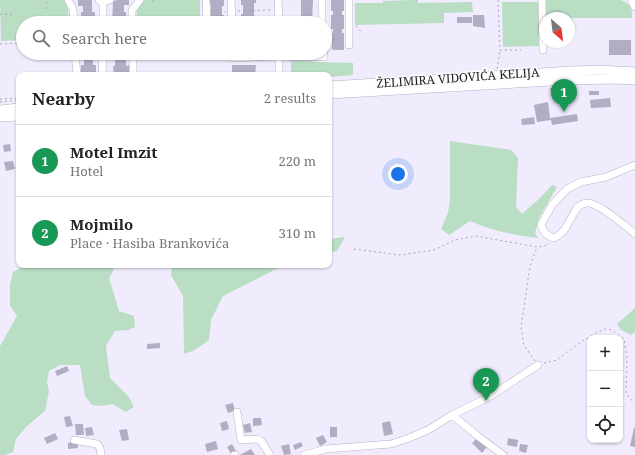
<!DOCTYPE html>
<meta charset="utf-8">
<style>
:root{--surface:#fff;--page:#f6f6f6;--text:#222;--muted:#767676;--line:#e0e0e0;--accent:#199755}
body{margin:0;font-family:"Noto Serif",serif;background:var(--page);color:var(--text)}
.controls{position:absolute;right:12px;bottom:12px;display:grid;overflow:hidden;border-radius:8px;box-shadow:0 1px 3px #0004}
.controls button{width:36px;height:36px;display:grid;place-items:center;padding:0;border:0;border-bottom:1px solid var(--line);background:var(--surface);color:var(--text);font:20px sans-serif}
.compass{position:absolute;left:539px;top:12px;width:36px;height:36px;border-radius:50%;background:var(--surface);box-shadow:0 1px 3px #0004;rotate:152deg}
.you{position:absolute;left:398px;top:174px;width:14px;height:14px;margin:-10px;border:3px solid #fff;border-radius:50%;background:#1a73e8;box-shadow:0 0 0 6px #1a73e833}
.badge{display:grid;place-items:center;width:26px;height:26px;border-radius:50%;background:var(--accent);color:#fff;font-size:13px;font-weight:700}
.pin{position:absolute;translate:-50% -33px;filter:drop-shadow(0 1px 2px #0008)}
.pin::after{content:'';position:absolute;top:21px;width:14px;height:12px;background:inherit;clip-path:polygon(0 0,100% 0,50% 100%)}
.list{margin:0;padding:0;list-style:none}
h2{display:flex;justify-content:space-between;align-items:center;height:52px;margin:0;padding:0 16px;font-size:17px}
h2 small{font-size:13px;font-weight:400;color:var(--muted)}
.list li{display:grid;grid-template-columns:26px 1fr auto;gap:12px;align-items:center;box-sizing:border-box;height:72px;padding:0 16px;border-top:1px solid var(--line)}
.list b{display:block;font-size:15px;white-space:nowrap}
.list p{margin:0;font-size:13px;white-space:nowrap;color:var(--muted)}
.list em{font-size:13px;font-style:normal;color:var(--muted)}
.icon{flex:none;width:22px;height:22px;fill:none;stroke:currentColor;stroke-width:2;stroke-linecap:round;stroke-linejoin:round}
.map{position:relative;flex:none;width:635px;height:455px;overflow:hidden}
.search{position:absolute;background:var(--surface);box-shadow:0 1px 3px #0004;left:16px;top:16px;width:316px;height:44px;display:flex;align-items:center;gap:10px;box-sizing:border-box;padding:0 14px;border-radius:22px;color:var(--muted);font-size:15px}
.panel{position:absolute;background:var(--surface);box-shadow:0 1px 3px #0004;left:16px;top:72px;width:316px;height:196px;border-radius:8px}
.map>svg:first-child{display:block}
.green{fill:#b9dec3}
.building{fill:#b2adc2}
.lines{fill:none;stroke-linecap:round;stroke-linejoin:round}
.minor-casing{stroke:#b5b0c5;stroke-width:8}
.major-casing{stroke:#b5b0c5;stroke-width:10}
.path{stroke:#a8a5b3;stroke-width:1;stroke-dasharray:2 3;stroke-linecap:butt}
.minor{stroke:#fff;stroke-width:7}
.major{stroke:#fff;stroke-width:9}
.labels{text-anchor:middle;stroke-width:3.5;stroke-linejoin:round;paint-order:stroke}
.street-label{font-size:12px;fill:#201e26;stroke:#fcfcfc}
</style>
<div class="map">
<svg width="635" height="455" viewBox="0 0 635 455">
<rect width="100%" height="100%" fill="#f0ecfe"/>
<!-- green -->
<path class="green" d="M0,0H64L68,8L69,23H23V40L1,41Z
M143,0H200V23H136L137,7Z
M412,0H418V3L472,2L473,12L444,13V23L355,25V3H383V1Z
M546,0H621C629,3 633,9 632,18H546Z
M502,2H538L539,46L503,47Z
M291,61L353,63V75L329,77V75H291Z
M450,141L511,150L518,158L516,207L522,214L540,198L552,185L557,187L539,218L535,233L538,238C514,235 492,231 470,221L449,235L441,229L448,213L450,200Z
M345,237L337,251L329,252V239Z
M26,265H114L113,271L109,278L119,311L134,316L135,327L128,330L115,331L106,346L110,378L129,397L134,407L126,412L112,404L101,406L92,405L85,396L80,365H60L49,371L47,382L49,391L45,411L27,426L16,439L13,452L5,455H0V346L17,316L10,306V285L13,272Z
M172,265H284L223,296L211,320L209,340L195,350L184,354L183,296L171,275Z
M635,308V332L631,335L621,330L617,324Z"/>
<!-- building -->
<path class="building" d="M78,0H92V12H95V23H81V12H83V6H78Z
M117,0H129V5H124V12H126L127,23H112L113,1Z
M209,0H224V6H222V15H224V22L223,23H210L211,4H209Z
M241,0H256V3H254V16H256V23H243V20H241V14H243V5H241Z
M301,0H313L312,23H301Z
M331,0H344V11H342V15H344V29H342V33H344V49L343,50H333L332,49V33H333V29H331V15H333V11H331Z
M473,15H484L485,28L473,26Z
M457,17H472V23H457Z
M609,40H631V55H609Z
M81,53H96V59H93V65H96V75H81V65H84V59H81Z
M113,53H128V60H126V66L129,65V75H114L113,66H115V60H113Z
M232,65H256L255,75H232Z
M565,85L568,97L553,100L550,88Z
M589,91H599V95H589Z
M610,98L611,107L591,108L590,100Z
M548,102L550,118L577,114L578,121L552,125L551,120L537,122L534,105Z
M534,117L535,124L522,125L521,119Z
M10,144L11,151L4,152L3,145Z
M13,161L15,169L6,171L4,162Z
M160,343V348L147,349V344Z
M67,366L69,371L57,376L55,371Z
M233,403L235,411L228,413L225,405Z
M70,416L73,426L66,427L64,417Z
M253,418H261L262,425L253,426Z
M227,421L229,429L222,431L220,423Z
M390,421L393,434L384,436L382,423Z
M250,423L252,432L245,433L243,425Z
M75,424H83L84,435H76Z
M92,427L94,435L86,436L85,428Z
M330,427H337V437H330Z
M634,428H635V447L630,446Z
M127,429L129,440L122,441L119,430Z
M55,433L58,439L47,444L44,438Z
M323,435L327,442L320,446L316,438Z
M477,438L487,447L482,453L472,443Z
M508,438L518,440L517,447L507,445Z
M216,441L218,449L207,452L205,444Z
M78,442V448L68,449V443Z
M301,442L303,446L295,450L293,445Z
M232,444L236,451L231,454L227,447Z
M289,444L291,454L284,455L281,446Z
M520,444L528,445L526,453L519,451Z
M251,449L255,455H240Z"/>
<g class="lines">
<defs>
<path id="minor" d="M68,0L73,9L74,23
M99,0L103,2L110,0
M206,0L207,23
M231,0L232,23
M278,0L279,23
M322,0V23
M349,0V45
M542,0L543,50
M631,0L635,7
M103,23V2
M132,23V10L140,0
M75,53L77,75
M133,53V75
M232,53L233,58L274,56L324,57V53
M102,75L103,53
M279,75V53
M635,165L606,177L581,182L567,189L552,205L541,225C544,232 546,236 554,238C565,233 567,225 573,215C575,210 579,204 586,203C597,201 625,226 635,234
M237,412L241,440L257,439L261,441L270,455
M452,415L479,437L503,455
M74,440L97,444L100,448L101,455
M234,455H235
M304,455L326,449L391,444L409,438L428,430L452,415L489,397L538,365"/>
<path id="major" d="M329,86L572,71L600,70L635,72
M329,94L569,80L616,79L635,80
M0,110L19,108
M0,117L19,116"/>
</defs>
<!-- minor casing -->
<use href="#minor" class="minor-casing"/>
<!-- major casing -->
<use href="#major" class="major-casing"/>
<!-- path -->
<path class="path" d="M153,0L154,5
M498,0L500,50H521
M46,9L47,0
M238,11L272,10
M214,12H225
M0,14L14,15
M49,23V22L67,21
M169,23V20
M356,26L362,33
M0,44L23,43
M49,54V53
M497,69L500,51
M0,99L19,98
M0,102L19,100
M354,249L400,255L434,250L455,240L476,236L537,247L548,245L549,243
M535,361L524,345L521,327L530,266L537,247
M544,363L557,360L582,341L604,329L612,330L624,339L627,358L626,393L631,400H635"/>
<!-- minor -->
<use href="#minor" class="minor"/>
<!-- major -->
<use href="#major" class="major"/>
</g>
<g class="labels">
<!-- street labels -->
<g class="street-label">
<text transform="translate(458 78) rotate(-4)" y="4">ŽELIMIRA VIDOVIĆA KELIJA</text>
</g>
</g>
</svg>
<div class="controls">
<button>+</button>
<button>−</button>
<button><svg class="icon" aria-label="locate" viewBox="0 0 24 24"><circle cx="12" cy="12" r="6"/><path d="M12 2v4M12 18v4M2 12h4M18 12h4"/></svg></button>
</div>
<svg class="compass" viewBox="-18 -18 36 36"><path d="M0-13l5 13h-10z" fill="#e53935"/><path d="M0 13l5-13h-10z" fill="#767676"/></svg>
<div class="you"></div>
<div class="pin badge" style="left:564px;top:112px">1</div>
<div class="pin badge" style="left:486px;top:401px">2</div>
<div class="search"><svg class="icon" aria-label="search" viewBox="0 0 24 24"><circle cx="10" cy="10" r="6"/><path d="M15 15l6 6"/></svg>Search here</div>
<section class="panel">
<h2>Nearby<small>2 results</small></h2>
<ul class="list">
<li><span class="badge">1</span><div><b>Motel Imzit</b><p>Hotel</p></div><em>220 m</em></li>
<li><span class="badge">2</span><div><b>Mojmilo</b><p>Place · Hasiba Brankovića</p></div><em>310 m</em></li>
</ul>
</section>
</div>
